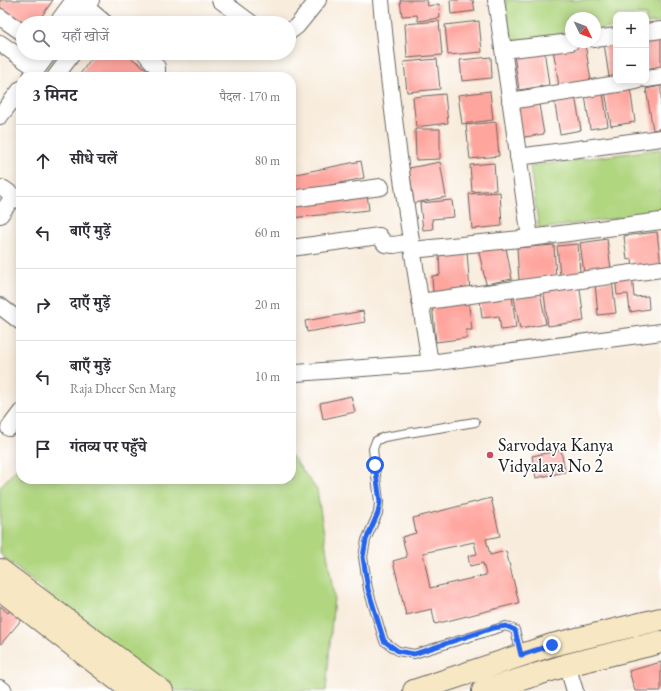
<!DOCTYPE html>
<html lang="hi">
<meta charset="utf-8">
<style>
:root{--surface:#fff;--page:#f2f2f3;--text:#2b2b33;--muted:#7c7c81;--line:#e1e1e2}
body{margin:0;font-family:"EB Garamond","Noto Serif Devanagari",serif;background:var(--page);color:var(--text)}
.controls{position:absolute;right:12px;top:12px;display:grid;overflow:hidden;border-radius:8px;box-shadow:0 2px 10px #0003}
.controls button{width:36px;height:36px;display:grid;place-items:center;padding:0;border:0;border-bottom:1px solid var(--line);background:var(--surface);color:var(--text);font:20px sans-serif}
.compass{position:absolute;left:565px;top:12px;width:36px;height:36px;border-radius:50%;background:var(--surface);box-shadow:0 2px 10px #0003;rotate:133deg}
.stop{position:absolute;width:12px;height:12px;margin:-9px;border:3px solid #2563eb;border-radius:50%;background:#fff}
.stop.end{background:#2563eb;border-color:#fff;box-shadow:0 1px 4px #0008}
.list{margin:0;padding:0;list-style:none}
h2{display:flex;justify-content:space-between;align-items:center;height:52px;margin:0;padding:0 16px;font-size:17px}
h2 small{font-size:13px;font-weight:400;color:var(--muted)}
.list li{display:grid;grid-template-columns:26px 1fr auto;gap:12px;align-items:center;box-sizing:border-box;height:72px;padding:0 16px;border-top:1px solid var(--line)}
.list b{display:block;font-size:15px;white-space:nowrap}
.list p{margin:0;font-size:13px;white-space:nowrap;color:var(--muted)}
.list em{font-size:13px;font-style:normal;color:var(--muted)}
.icon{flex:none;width:22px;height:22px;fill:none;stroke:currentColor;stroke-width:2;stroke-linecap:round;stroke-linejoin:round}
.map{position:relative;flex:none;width:661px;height:691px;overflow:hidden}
.search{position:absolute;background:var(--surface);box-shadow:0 2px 10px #0003;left:16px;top:16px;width:280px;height:44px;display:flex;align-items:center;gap:10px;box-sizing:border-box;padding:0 14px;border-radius:22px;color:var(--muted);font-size:15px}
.panel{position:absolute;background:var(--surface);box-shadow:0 2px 10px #0003;left:16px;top:72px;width:280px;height:412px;border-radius:16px}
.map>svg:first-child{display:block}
.green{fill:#b0d680;stroke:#66794e}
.building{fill:#fea59e;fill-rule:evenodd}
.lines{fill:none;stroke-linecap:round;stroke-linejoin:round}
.lane-casing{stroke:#69655f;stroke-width:10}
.street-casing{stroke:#69655f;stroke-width:18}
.secondary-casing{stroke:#69655f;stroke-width:24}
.lane{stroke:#fff;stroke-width:8}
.street{stroke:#fff;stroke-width:16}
.secondary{stroke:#f7e8c3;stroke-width:22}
.route{stroke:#2563eb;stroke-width:5}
.poi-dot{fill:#d1495b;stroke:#fff;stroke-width:1.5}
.labels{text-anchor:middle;stroke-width:3.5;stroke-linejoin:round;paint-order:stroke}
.poi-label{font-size:18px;fill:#1c1c1c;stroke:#fff;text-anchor:start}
</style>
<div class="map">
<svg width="661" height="691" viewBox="0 0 661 691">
<rect width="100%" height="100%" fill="#fff"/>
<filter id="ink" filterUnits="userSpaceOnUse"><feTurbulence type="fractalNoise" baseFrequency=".025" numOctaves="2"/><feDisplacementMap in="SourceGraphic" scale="8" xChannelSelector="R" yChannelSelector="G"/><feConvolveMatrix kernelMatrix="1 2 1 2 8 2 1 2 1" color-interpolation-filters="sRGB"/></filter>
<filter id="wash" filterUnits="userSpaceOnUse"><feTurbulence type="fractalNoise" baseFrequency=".012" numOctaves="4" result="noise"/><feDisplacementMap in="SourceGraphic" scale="16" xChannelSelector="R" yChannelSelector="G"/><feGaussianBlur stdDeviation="0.9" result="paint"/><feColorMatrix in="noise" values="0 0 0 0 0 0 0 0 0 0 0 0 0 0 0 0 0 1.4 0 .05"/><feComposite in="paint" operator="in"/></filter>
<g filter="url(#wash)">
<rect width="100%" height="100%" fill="#f8ecdc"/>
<!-- green -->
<path class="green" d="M505,0H661V22L646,24V15H616V27L595,30V18H571V33L511,41Z
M661,149V212L539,229L530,166Z
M291,455L317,490L334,597L326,691H163L0,554V487L21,464V479H291Z"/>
<g id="blocks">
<!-- building -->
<path class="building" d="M0,0H53L37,23L23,24L0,7Z
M400,0H427L428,6L439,4L440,18L418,21L417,15L402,16Z
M450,0H473L475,11L451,14Z
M439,21L442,55L407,58L405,24Z
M479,21L482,52L448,55L445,25Z
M661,36V66L646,69V38Z
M616,41V81L610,84L604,43Z
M585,44L591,81L559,86L553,49Z
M544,49L549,85L519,90L514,54Z
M95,53H124L151,72L147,77H78Z
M491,57L492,78L462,81L460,60Z
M437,59L440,89L407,92L404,62Z
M661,86V128L653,130L646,89Z
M630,87L635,122L611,126L605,91Z
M490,91L493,120L462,124L458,95Z
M603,93L608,126L590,129L585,95Z
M445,94L448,123L416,127L413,97Z
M575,95L581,130L560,134L554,99Z
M538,99L544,134L518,138L513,103Z
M496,122L499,156L470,159L466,125Z
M415,129H440V159L416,160Z
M361,161L364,178L291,193V175Z
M440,162L446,197L414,203L409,168Z
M494,163L496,190L472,192L470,165Z
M500,192L502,226L472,229L469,194Z
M367,194L369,210L291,218V203Z
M452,200L454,217L432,219L433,229L423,230L420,203Z
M657,232L661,265L633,268L632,259L627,260L624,236Z
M607,239L611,269L584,272L580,243Z
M505,242L512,279L486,284L478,248Z
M578,244L580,273L560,275L557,246Z
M554,245L556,278L519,281L517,248Z
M467,252L470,291L433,294L432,276L440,275L439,254Z
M632,274L634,297L648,296L649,309L630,312L628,294L617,295L615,276Z
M579,281L584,321L548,326L543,286Z
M612,281L616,313L598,315L595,283Z
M540,292L546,324L520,329L514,298Z
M512,296L516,328L501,330L499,316L482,318L480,300Z
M468,299L472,330H466L467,338L436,342L432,304Z
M363,311L365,322L307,332L305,321Z
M351,396L355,412L323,419L320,403Z
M561,450L565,472L536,478L532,456Z
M491,498L500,536L486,539L490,555L506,551L519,603L435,624L432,609L406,615L393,561L407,557L402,537L416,533L413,518ZM474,542L477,554L468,556L470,566L483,563L486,575L430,588L423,553Z
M0,606L8,613L12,608L23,618L0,645Z
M661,662V691H635L629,671Z"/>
</g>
</g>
<g filter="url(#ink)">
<use href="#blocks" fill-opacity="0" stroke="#69655f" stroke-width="1"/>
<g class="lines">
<defs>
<path id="lane" d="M475,422L384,437L376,441L373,449L379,502L378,513L366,540L363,557L368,589L384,641L398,651L414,654L506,626L515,630L521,654"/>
<path id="street" d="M220,0L251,23
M381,0C392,122 411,243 430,363
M496,0L530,238L661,221
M86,7L105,23
M0,17L23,33
M57,23L74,0
M73,23L91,0
M289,32L297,26L318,0
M646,32L661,30
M595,39L616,36
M0,43L37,69
M503,50L571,42
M145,53L157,67V77
M31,77L49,53
M55,77L73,53
M646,79L661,77
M510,101L636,81
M0,116L21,89
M518,157L661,138
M0,188L4,189L21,201
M291,199L381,187
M0,215L14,196
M291,248L379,236L385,244L394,245L411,242
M412,250L530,238
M420,302L661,269
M0,306L21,322
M291,371L296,373L430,363L661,332
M9,428L21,412
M567,665L575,691
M0,688L4,691"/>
<path id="secondary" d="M0,570L162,691
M0,589L132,691
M414,691L552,645L661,619
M483,691L567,665L661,642"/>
</defs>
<!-- lane casing -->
<use href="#lane" class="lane-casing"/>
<!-- street casing -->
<use href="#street" class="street-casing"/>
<!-- secondary casing -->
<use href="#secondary" class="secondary-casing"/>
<!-- lane -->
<use href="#lane" class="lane"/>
<!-- street -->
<use href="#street" class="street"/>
<!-- secondary -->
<use href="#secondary" class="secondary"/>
</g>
</g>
<g class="lines" filter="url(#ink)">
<!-- route -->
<path class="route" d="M375,465L380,502L378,513L366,540L363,557L368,589L384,641L398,651L414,654L493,628L506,626L515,630L521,655L552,645"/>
</g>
<!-- markers -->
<circle class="poi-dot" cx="490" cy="455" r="4"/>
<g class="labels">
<!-- poi labels -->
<g class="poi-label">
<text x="498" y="451">Sarvodaya Kanya<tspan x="498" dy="21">Vidyalaya No 2</tspan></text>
</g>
</g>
</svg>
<div class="controls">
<button>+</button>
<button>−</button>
</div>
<svg class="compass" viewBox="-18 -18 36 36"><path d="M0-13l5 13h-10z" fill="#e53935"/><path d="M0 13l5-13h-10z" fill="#7c7c81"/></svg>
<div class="stop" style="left:375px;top:465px"></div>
<div class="stop end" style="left:552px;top:645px"></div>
<div class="search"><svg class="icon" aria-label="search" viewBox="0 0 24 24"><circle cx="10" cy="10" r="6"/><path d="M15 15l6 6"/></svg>यहाँ खोजें</div>
<section class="panel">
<h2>3 मिनट<small>पैदल · 170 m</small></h2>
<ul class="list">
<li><svg class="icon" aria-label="ahead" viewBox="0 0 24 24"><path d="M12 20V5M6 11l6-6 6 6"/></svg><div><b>सीधे चलें</b></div><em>80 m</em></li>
<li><svg class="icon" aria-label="left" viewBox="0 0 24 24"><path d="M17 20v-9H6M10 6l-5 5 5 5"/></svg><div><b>बाएँ मुड़ें</b></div><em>60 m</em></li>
<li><svg class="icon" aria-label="right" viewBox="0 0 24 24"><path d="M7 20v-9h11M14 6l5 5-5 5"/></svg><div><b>दाएँ मुड़ें</b></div><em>20 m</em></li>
<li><svg class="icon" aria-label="left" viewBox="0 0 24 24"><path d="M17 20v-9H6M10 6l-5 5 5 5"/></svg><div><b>बाएँ मुड़ें</b><p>Raja Dheer Sen Marg</p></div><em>10 m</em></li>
<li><svg class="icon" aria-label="arrive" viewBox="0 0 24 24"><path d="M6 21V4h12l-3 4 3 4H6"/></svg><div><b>गंतव्य पर पहुँचे</b></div></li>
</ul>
</section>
</div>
